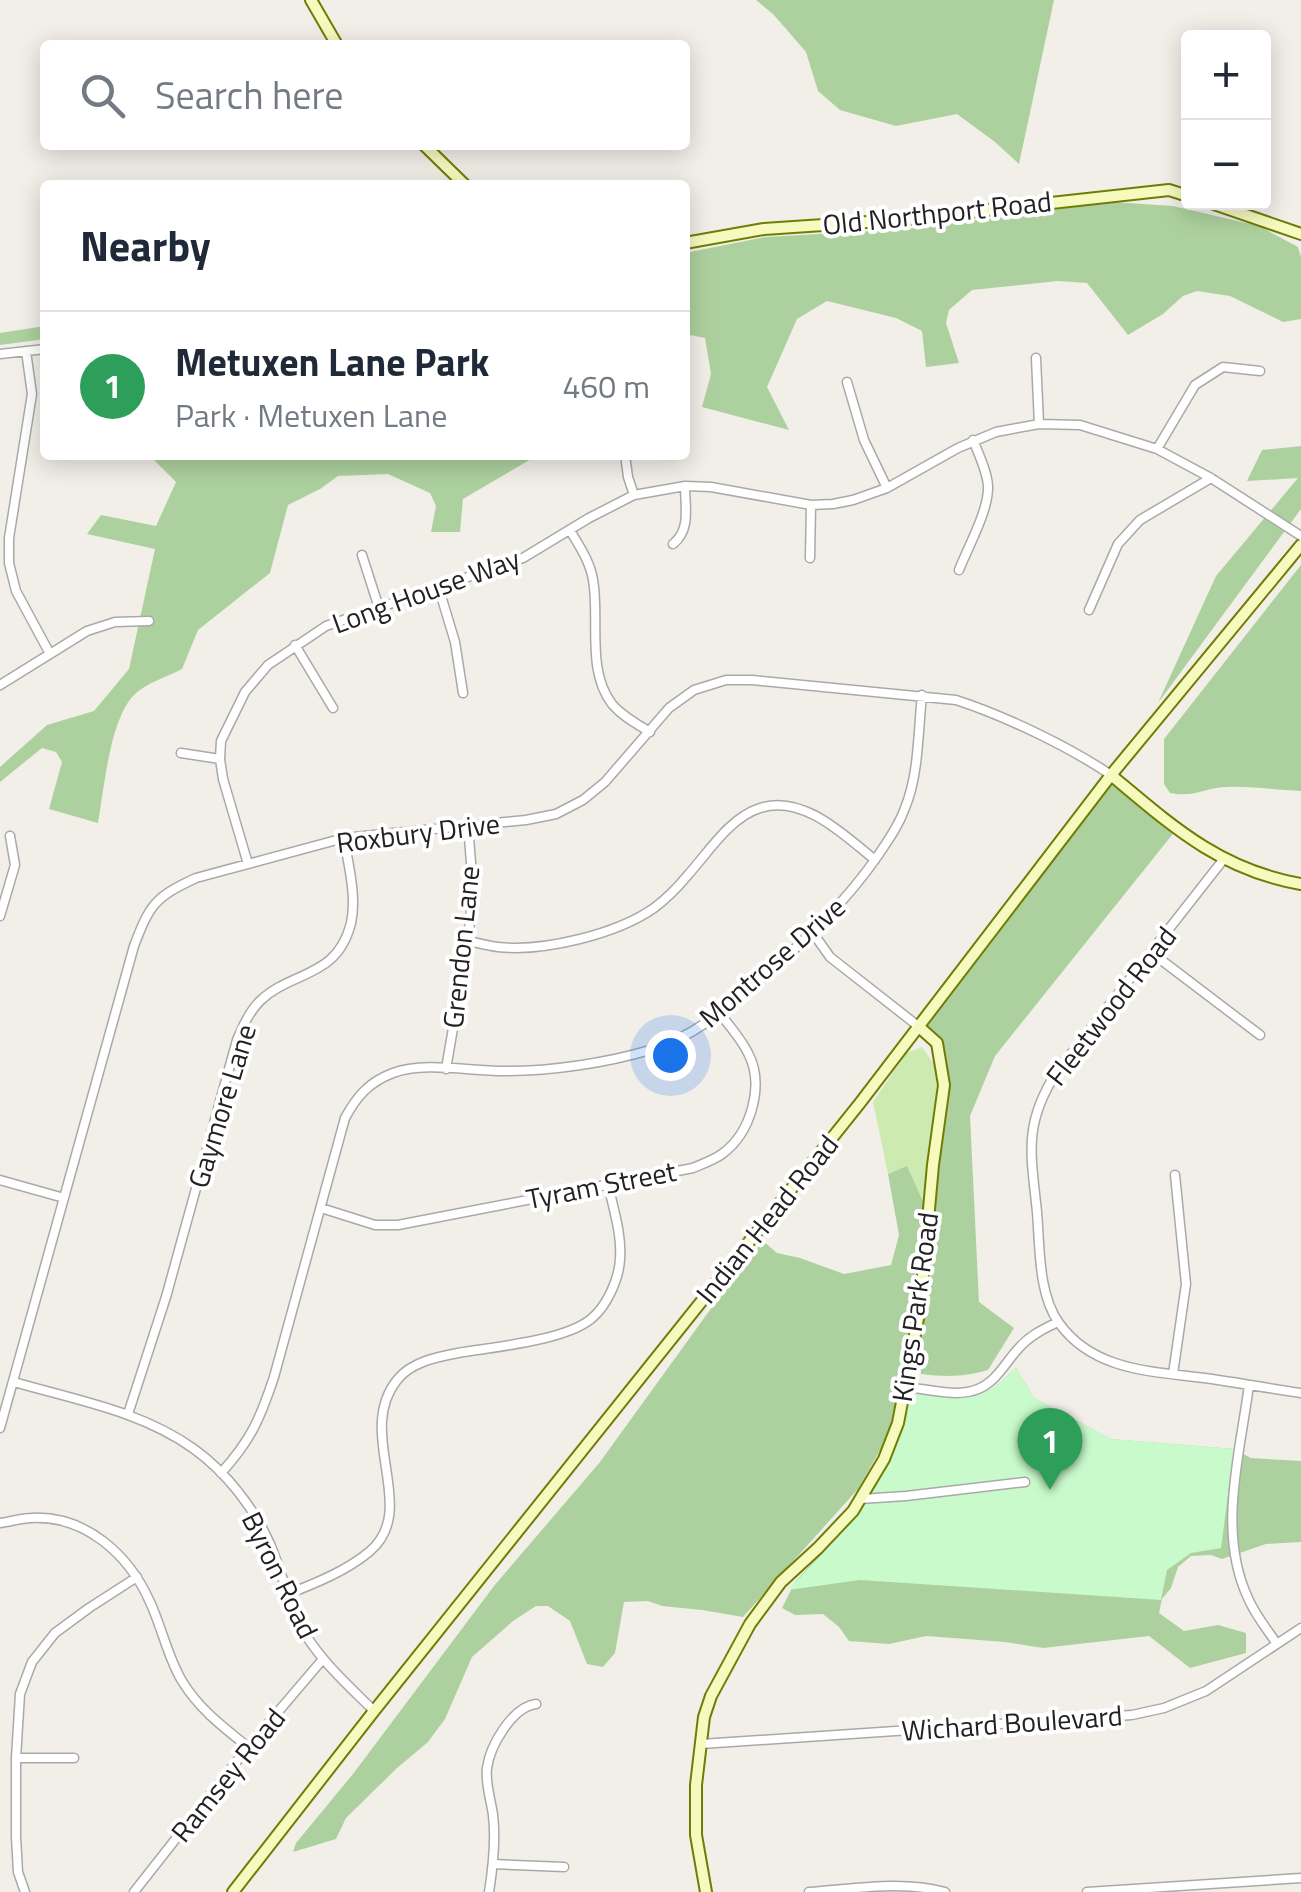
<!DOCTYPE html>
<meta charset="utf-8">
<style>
:root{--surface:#fff;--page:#f6f6f7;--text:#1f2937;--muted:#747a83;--line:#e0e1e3;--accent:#db2777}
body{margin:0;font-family:"Titillium Web",sans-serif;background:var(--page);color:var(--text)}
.controls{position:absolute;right:30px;top:30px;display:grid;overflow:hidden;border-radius:10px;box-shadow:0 5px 25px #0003}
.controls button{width:90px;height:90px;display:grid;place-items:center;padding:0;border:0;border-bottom:2px solid var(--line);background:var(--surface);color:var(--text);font:50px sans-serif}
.you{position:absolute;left:670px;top:1055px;width:35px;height:35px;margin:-25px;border:8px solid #fff;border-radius:50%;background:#1a73e8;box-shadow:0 0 0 15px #1a73e833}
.badge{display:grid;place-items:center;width:65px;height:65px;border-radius:50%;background:var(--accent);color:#fff;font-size:32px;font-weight:700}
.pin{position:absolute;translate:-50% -82px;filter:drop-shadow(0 2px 5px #0008)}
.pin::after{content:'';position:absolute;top:52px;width:35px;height:30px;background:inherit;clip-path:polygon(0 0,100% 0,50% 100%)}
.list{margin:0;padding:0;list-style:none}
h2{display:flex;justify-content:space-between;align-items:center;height:130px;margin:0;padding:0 40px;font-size:42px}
h2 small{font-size:32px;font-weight:400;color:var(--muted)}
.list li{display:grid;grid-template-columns:65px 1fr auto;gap:30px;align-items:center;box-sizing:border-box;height:150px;padding:0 40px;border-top:2px solid var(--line)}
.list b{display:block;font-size:38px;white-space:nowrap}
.list p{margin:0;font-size:32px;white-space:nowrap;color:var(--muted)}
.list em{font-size:32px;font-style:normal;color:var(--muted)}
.icon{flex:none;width:55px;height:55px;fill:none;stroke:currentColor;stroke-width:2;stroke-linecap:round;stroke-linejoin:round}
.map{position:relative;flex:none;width:1301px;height:1892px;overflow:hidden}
.search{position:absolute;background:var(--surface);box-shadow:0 5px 25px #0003;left:40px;top:40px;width:650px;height:110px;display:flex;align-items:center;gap:25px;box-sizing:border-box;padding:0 35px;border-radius:10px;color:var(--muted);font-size:38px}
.panel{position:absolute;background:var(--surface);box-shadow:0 5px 25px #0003;left:40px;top:180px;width:650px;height:280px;border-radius:10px}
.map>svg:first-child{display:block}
.grass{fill:#cdebb0}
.forest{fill:#add19e}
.park{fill:#c8facc}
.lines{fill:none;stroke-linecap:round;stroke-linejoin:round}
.street-casing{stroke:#a9a9a9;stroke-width:11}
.secondary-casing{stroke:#707d05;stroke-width:14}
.street{stroke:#fff;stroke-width:8}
.secondary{stroke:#f7fabf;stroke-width:10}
.labels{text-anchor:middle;stroke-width:8;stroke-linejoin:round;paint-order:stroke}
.street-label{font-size:28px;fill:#222;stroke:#fff}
</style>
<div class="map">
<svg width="1301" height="1892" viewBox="0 0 1301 1892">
<rect width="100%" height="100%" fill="#f2efe9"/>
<!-- grass -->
<path class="grass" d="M922,1047L934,1064L937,1083L925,1206L907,1167L888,1174L873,1102L906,1053Z"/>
<!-- forest -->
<path class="forest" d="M756,0H1054L1019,164L995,142L957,114L896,126L840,110L818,91L806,52L773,14Z
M1113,202L1173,206L1259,226L1298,247L1301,257V319L1283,322L1230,296L1197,291L1183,296L1163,314L1128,335L1087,283L1058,281L972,290L949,310L946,323L959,363L926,367L922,331L896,318L827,301L797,319L767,387L789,430L702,407L711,374L705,338L685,334V253L765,237L907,229Z
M45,326V339L0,345V333Z
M1301,446V509L1158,703L1216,576L1298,478L1247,481L1262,450Z
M149,455H538L463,499L460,532H431L436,506L430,493L388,474L338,476L320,489L288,505L270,573L198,630L182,669C167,677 146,683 134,695C110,719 104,789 98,823L49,809L62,762L56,752L42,748L0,782V767L47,725L94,711L129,669L155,549L87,534L101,515L156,526L176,482Z
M1301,565V791C1277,790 1251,786 1227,787C1205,787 1196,798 1170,793L1164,784V739Z
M1111,775L1176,830L995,1056L970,1116L979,1302L1014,1328L988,1370C964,1377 945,1377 921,1374L920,1308L944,1085L937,1043L918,1026Z
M907,1166L925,1206L901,1384L888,1436L858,1489L743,1617L702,1610L662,1606L648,1601L624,1602L615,1653L603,1667L587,1664L570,1621L548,1606H536L513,1621L472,1657L445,1719L428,1742L396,1769L346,1818L336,1839L293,1852L296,1843L353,1774L494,1586L600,1462L707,1314L763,1241L777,1253L800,1258L844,1274L891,1265L899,1235L888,1174Z
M1016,1368L1034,1398L1111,1439L1234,1449L1251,1458L1301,1461V1542L1266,1544L1222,1559L1211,1555L1191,1556L1178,1567L1171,1588L1162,1599L1159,1613L1184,1631L1218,1625L1246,1633V1653L1190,1668L1149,1636L1043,1648L1005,1642L926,1636L889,1644L849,1641L839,1627L823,1614L795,1615L782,1608L795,1582L855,1516L894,1455L909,1391C934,1396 967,1403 991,1389C1000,1384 1008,1375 1016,1368Z"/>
<!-- park -->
<path class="park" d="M1016,1368L1034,1398L1111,1439L1234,1449L1221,1548L1191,1553L1167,1570L1161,1600L860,1580L788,1590C825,1550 868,1510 889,1459C898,1437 904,1415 909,1391C934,1396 967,1403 991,1389C1000,1384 1008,1375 1016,1368Z"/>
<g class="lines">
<defs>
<path id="street" d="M26,351L32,394L9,538V563L16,591L50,654
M0,354L45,349
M1036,358L1039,424
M847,382L864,440L887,488
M1157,449L1195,385L1223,367L1260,371
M625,455L628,477L634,495
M570,530C579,546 590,561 593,580C600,619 586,670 612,704C622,716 637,724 650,732
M673,544C691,530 685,507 685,486
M362,555L379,608
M810,558L811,505
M959,570C968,547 989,510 988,486C987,471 979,455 973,440
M439,589L455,642L463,693
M1089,610L1118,544L1140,520L1211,478
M295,645L333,708
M0,685L87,631L115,622L149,621
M181,753L220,759
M1223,860L1056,1073C1023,1125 1031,1154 1037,1212C1040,1247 1038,1294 1059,1323C1096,1375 1162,1371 1218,1380C1246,1384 1273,1389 1301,1393
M248,864L223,779L220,759L221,741L245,692L268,665L326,626L523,558L589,518L634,495L685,486L711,487L811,505L833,504L853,500L887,488L958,448L996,432L1039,424L1080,425L1157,449L1211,478L1301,536
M0,916L15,865L10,836
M813,933L830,957L918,1026
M468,941C478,943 488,946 498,947C544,952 617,934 654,908C666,899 678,887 687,876C708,853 729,818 760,808C803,794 844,835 875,860
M1152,953L1260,1035
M446,1069L468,941L473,888L468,825
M0,1180L64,1198
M321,1208L375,1225H398L693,1168C702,1164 714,1160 722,1154C751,1133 765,1085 748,1053C741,1039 730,1026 720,1014
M1173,1374L1186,1284L1175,1175
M14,1382C76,1400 141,1411 194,1449C226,1472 254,1508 270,1544C283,1575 290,1609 307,1637C325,1665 351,1688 374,1711
M1249,1385C1240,1454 1217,1532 1248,1598C1255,1615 1267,1629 1277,1644
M906,1387C928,1389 957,1398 978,1389C997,1381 1005,1363 1018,1349C1029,1336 1043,1329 1058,1322
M128,1414L166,1297L237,1040C243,1026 249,1012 260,1001C292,970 337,979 351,923C357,896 348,864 344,838
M0,1428L134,946C150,904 155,897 196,878L344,838L526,820L556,814L583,800L605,782L669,708L694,690L726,680H752L956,700C1005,716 1068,746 1111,775
M221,1473C251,1440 260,1419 274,1377L345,1118C357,1096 369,1082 393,1073C425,1061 473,1072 507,1071C552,1071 606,1063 650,1050C695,1037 729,1006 764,976C807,939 846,902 879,854C889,839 899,825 905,808C919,774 918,732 922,695
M860,1499L906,1496L1025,1482
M0,1523C10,1522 21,1518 31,1518C86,1515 129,1555 150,1602C162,1628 168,1658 182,1681C199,1709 223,1727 248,1747
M288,1594C316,1583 346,1571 369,1552C421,1509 354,1434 397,1380C411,1362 437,1357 458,1353C493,1347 564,1341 591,1319C607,1306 619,1279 620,1259C622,1234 613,1208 608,1184
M701,1744L1132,1715L1164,1708L1206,1691L1301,1628
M16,1758H74
M493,1864L564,1867
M25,1892L18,1872L16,1837V1758L20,1694L32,1662L55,1633L89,1608L137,1577
M134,1892L248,1747L323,1659
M489,1892C493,1867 496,1840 493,1815C491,1800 485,1783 487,1768C490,1746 512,1707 536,1704
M809,1892C854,1889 901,1880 945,1892
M1087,1892L1301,1878"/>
<path id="secondary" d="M311,0L337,45
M424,145L465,185
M1208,202L1301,234
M685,243L764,229L897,220L1169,190L1188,196
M1111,775C1172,826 1220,870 1301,884
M233,1892L374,1711L860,1103L1111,775L1301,545
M706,1892L696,1835V1785L704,1717L711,1696L750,1624L781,1582L818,1548L853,1511L884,1459L898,1423L920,1308L933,1165L944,1085L937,1043L918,1026"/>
</defs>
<!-- street casing -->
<use href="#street" class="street-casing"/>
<!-- secondary casing -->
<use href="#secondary" class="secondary-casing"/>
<!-- street -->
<use href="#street" class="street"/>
<!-- secondary -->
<use href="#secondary" class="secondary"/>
</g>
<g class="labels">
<!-- street labels -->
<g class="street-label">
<text transform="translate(937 213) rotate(-6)" y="10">Old Northport Road</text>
<text transform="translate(426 591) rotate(-20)" y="10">Long House Way</text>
<text transform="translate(418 833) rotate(-7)" y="10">Roxbury Drive</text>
<text transform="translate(461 947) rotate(-84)" y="10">Grendon Lane</text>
<text transform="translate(772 962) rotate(-41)" y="10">Montrose Drive</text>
<text transform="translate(1111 1006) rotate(-52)" y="10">Fleetwood Road</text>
<text transform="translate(222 1106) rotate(-73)" y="10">Gaymore Lane</text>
<text transform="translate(601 1185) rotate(-11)" y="10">Tyram Street</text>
<text transform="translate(767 1219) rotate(-51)" y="10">Indian Head Road</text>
<text transform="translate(915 1307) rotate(-82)" y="10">Kings Park Road</text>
<text transform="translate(280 1575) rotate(64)" y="10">Byron Road</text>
<text transform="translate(1012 1723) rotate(-4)" y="10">Wichard Boulevard</text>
<text transform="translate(228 1775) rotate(-51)" y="10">Ramsey Road</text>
</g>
</g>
</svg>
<div class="controls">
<button>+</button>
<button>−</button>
</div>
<div class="you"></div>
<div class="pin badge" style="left:1050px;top:1490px;background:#2e9e5b">1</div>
<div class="search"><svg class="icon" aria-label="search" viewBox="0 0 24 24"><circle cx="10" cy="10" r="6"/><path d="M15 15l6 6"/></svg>Search here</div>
<section class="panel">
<h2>Nearby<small></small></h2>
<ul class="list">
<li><span class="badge" style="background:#2e9e5b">1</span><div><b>Metuxen Lane Park</b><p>Park · Metuxen Lane</p></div><em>460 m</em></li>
</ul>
</section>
</div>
